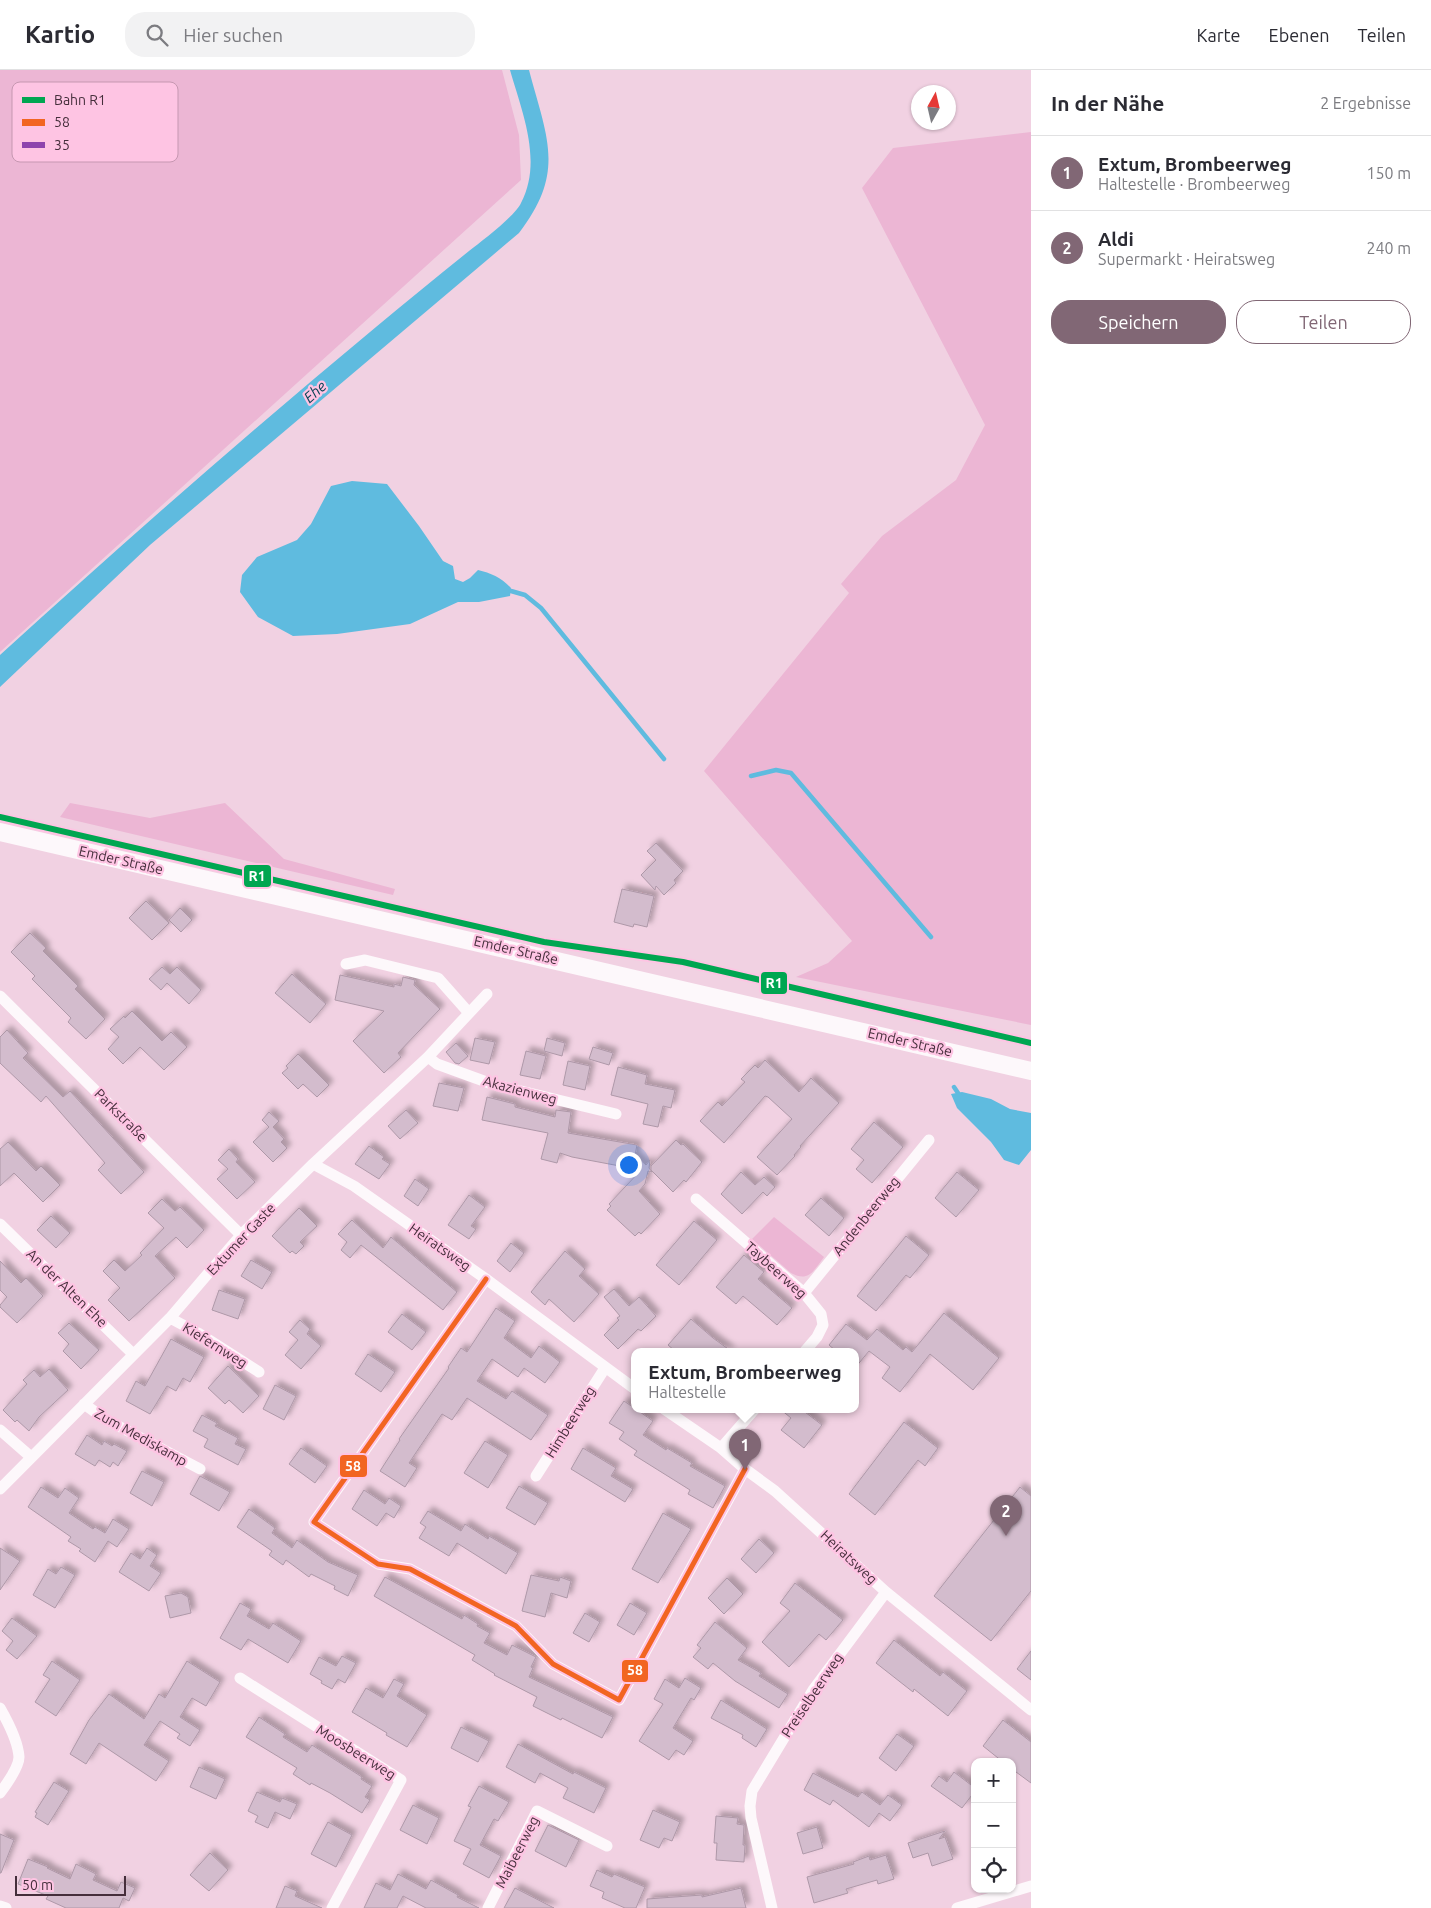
<!DOCTYPE html>
<html lang="de">
<meta charset="utf-8">
<style>
:root{--surface:#fff;--page:#f2f2f3;--text:#2b2b33;--muted:#7c7c81;--line:#e1e1e2;--accent:#816775}
body{margin:0;font-family:Ubuntu,sans-serif;background:var(--page);color:var(--text)}
.controls{position:absolute;right:15px;bottom:15px;display:grid;overflow:hidden;border-radius:10px;box-shadow:0 1px 4px #0004}
.controls button{width:45px;height:45px;display:grid;place-items:center;padding:0;border:0;border-bottom:1px solid var(--line);background:var(--surface);color:var(--text);font:25px sans-serif}
.compass{position:absolute;left:911px;top:15px;width:45px;height:45px;border-radius:50%;background:var(--surface);box-shadow:0 1px 4px #0004;rotate:8deg}
.scale{position:absolute;left:15px;bottom:12px;width:111px;box-sizing:border-box;padding-left:5px;border:2px solid #452e3b;border-top:0;font-size:14px;line-height:18px;white-space:nowrap;color:#452e3b;-webkit-text-stroke:4px #fec4e3;paint-order:stroke}
.you{position:absolute;left:628px;top:1094px;width:18px;height:18px;margin:-12px;border:4px solid #fff;border-radius:50%;background:#1a73e8;box-shadow:0 0 0 8px #1a73e833}
.badge{display:grid;place-items:center;width:32px;height:32px;border-radius:50%;background:var(--accent);color:#fff;font-size:16px;font-weight:700}
.pin{position:absolute;translate:-50% -41px;filter:drop-shadow(0 1px 2px #0008)}
.pin::after{content:'';position:absolute;top:26px;width:18px;height:15px;background:inherit;clip-path:polygon(0 0,100% 0,50% 100%)}
.popup{position:absolute;left:631px;top:1278px;width:228px;height:65px;box-sizing:border-box;display:grid;place-content:center;border-radius:10px;background:var(--surface);filter:drop-shadow(0 1px 4px #0005);font-size:16px;white-space:nowrap;color:var(--muted)}
.popup b{font-size:19px;color:var(--text)}
.popup::after{content:'';position:absolute;left:50%;top:100%;margin-left:-10px;border:10px solid transparent;border-top-color:var(--surface)}
.list{margin:0;padding:0;list-style:none}
h2{display:flex;justify-content:space-between;align-items:center;height:65px;margin:0;padding:0 20px;font-size:21px}
h2 small{font-size:16px;font-weight:400;color:var(--muted)}
.list li{display:grid;grid-template-columns:32px 1fr auto;gap:15px;align-items:center;box-sizing:border-box;height:75px;padding:0 20px;border-top:1px solid var(--line)}
.list b{display:block;font-size:19px;white-space:nowrap}
.list p{margin:0;font-size:16px;white-space:nowrap;color:var(--muted)}
.list em{font-size:16px;font-style:normal;color:var(--muted)}
.actions{display:flex;gap:10px;padding:15px 20px}
.actions a{flex:1;padding:11px 0;border:1px solid var(--accent);border-radius:20px;text-align:center;font-size:18px;color:var(--accent)}
.actions .main{background:var(--accent);color:#fff}
.icon{flex:none;width:28px;height:28px;fill:none;stroke:currentColor;stroke-width:2;stroke-linecap:round;stroke-linejoin:round}
.map{position:relative;flex:none;width:1031px;height:1838px;overflow:hidden}
header{display:flex;align-items:center;gap:30px;box-sizing:border-box;height:70px;padding:0 25px;background:var(--surface);border-bottom:1px solid var(--line)}
header strong{font-size:24px}
nav{display:flex;gap:28px;margin-inline-start:auto;font-size:18px}
.search{width:350px;height:45px;background:var(--page);display:flex;align-items:center;gap:12px;box-sizing:border-box;padding:0 18px;border-radius:20px;color:var(--muted);font-size:19px}
main{display:flex}
aside{flex:1;background:var(--surface)}
.map>svg:first-child{display:block}
.green{fill:#ecb6d4}
.water{fill:#5fbbdf}
.lines{fill:none;stroke-linecap:round;stroke-linejoin:round}
.stream{stroke:#5fbbdf;stroke-width:4.5}
.building{fill:#d3bccd;stroke:#ae98a8;filter:url(#shadow)}
.street{stroke:#fdf8fb;stroke-width:11}
.primary{stroke:#fdf8fb;stroke-width:18}
.bus-1-casing{stroke:#fec4e3;stroke-width:9}
.bus-1{stroke:#f26522;stroke-width:5}
.rail-1-casing{stroke:#fec4e3;stroke-width:10}
.rail-1{stroke:#00a651;stroke-width:6}
.labels{text-anchor:middle;stroke-width:4.5;stroke-linejoin:round;paint-order:stroke}
.street-label{font-size:14px;fill:#452e3b;stroke:#fec4e3}
.water-label{font-size:15px;font-style:italic;fill:#084355;stroke:#fec4e3}
.key{fill:#fec4e3;stroke:#c697b1;stroke-width:1}
.key-label{font-size:14px;fill:#452e3b}
.line-badge{stroke:#fec4e3;stroke-width:2}
.badge-label{font-size:14px;text-anchor:middle;font-weight:bold;fill:#fff}
</style>
<header>
<strong>Kartio</strong>
<div class="search"><svg class="icon" aria-label="search" viewBox="0 0 24 24"><circle cx="10" cy="10" r="6"/><path d="M15 15l6 6"/></svg>Hier suchen</div>
<nav><a>Karte</a><a>Ebenen</a><a>Teilen</a></nav>
</header>
<main>
<div class="map">
<svg width="1031" height="1838" viewBox="0 0 1031 1838">
<defs>
<filter id="shadow"><feDropShadow dx="4.5" dy="-4.5" stdDeviation="2.5" flood-color="#0004"/></filter>
</defs>
<rect width="100%" height="100%" fill="#f1d1e2"/>
<!-- green -->
<path class="green" d="M0,0H502L519,65L521,110L0,582Z
M1031,62V955L796,907L828,893L852,871L704,701L849,523L841,514L882,466L956,410L985,355L862,118L893,78Z
M70,733L150,748L225,733L284,789L395,819L393,825L60,747Z
M774,1147L824,1187C814,1200 809,1213 791,1203L752,1169Z"/>
<!-- water -->
<path class="water" d="M510,0H529C547,68 566,102 519,163L150,475L0,617V585C123,473 248,363 376,257C407,231 438,206 469,181C482,171 515,146 521,133C543,91 522,42 510,0Z
M352,411L387,414L419,456L443,491L453,496L455,509L463,512L470,508L478,500C491,503 502,508 511,518L510,526L479,532H458L410,554L337,564L293,566L258,547L240,522L242,505L257,487L297,470L311,454L331,416Z
M962,1022L991,1029L1010,1039L1031,1043V1080L1019,1095L1004,1090L991,1072L957,1038L951,1024Z"/>
<g class="lines">
<!-- stream -->
<path class="stream" d="M511,521L525,525L541,538L664,689
M751,706L776,700L791,703L931,867
M954,1017L960,1026"/>
</g>
<!-- building -->
<path class="building" d="M656,773L683,801L674,810L676,813L664,825L656,816L655,820L641,805L656,790L647,781Z
M622,819L654,826L647,857L634,854L633,857L614,852Z
M146,831L169,853L152,870L129,848Z
M180,838L192,850L181,862L169,850Z
M30,863L46,878L43,881L78,916L75,919L105,949L86,969L68,952L71,948L32,909L35,906L11,882Z
M162,897L170,904L177,897L201,920L189,934L167,913L161,920L149,909Z
M292,904L326,934L310,953L275,923Z
M340,905L394,917V914L401,916L403,907L415,910L414,915L440,939L398,983L401,987L384,1003L353,971L384,941L335,930Z
M132,941L162,971L171,962L187,977L164,1000L140,977L123,994L108,979L119,967L110,959L124,946L125,948Z
M7,960L28,983L23,988L63,1027L70,1021L144,1102L121,1124L98,1100L105,1093L46,1026L41,1032L0,993V967Z
M475,968L495,972L489,994L470,990Z
M547,968L565,973L562,986L544,981Z
M456,973L468,986L459,994L455,993L446,982Z
M593,977L613,983L609,995L589,989Z
M526,981L546,986L540,1009L520,1005Z
M298,984L329,1015L317,1027L303,1014L298,1019L282,1003L288,998L286,996Z
M765,990L799,1022L811,1008L839,1033L800,1076L801,1077L794,1085L795,1086L777,1105L757,1087L792,1049L768,1027L765,1026L724,1073L700,1051L718,1032L722,1036L745,1012L741,1009L755,995L758,998Z
M568,991L590,996L585,1020L563,1015Z
M618,997L647,1005L645,1014L675,1020L671,1038L663,1036L658,1057L643,1054L648,1034L611,1025Z
M439,1013L464,1018L458,1041L433,1036Z
M487,1027L515,1034V1037L555,1047L556,1040L571,1042L568,1063L637,1075L635,1085L646,1095L650,1090L649,1098L652,1102L648,1101L645,1114L639,1121L660,1144L641,1164L639,1162L635,1166L607,1140L611,1136L609,1134L641,1100L572,1087L560,1083L557,1093L541,1089L548,1063L482,1050Z
M406,1040L418,1053L400,1069L388,1056Z
M269,1042L279,1051L273,1057L284,1069L281,1072L287,1078L273,1092L253,1072L269,1057L262,1050Z
M874,1052L903,1077L872,1113L856,1099L864,1090L851,1079Z
M676,1070L681,1075L683,1074L702,1092L686,1112L684,1110L673,1122L651,1100V1096Z
M8,1072L36,1101L41,1096L60,1115L43,1132L14,1103L0,1116V1079Z
M369,1076L384,1087L382,1089L390,1094L379,1109L355,1094Z
M229,1079L238,1089L236,1092L255,1112L237,1129L217,1109L228,1099L218,1090Z
M741,1102L755,1115L764,1107L775,1117L767,1126L763,1122L742,1144L721,1124Z
M957,1102L979,1120L956,1147L935,1128Z
M415,1109L429,1119L418,1136L404,1126Z
M469,1125L485,1137L471,1156L476,1159L469,1169L448,1155Z
M821,1128L844,1148L829,1166L805,1145Z
M162,1129L175,1141L180,1137L204,1160L187,1178L176,1167L155,1186L175,1208L129,1251L108,1230L120,1218L103,1201L114,1190L125,1201L142,1185L140,1183L164,1158L148,1143Z
M299,1138L317,1156L300,1172L304,1176L296,1184L292,1181L290,1183L272,1166Z
M51,1146L70,1163L56,1178L37,1160Z
M352,1150L383,1178L391,1167L457,1222L443,1240L361,1175L350,1188L341,1180L347,1172L338,1164Z
M694,1151L717,1170L679,1215L656,1195Z
M906,1166L929,1185L910,1208L906,1205L876,1241L857,1226Z
M511,1173L524,1183L510,1202L497,1191Z
M565,1181L585,1199L579,1206L599,1224L574,1252L549,1229L545,1235L531,1222Z
M744,1185L764,1202L758,1209L792,1238L777,1255L743,1226L736,1234L716,1217Z
M251,1190L272,1202L262,1219L241,1206Z
M0,1191L21,1213L26,1208L43,1226L17,1253L0,1237V1235L7,1227L0,1220Z
M614,1219L629,1236L639,1227L656,1246L641,1261L638,1259L618,1279L604,1265L619,1250L617,1248L620,1246L604,1227Z
M219,1220L245,1229L238,1249L212,1240Z
M496,1238L515,1251L504,1268L531,1288L539,1276L560,1292L545,1313L524,1298L518,1307L492,1289L477,1311L506,1329L512,1321L548,1345L531,1370L467,1328L452,1350L442,1344L409,1393L417,1398L405,1417L380,1401L400,1370L399,1369L449,1298L448,1297L461,1278L467,1282Z
M944,1243L999,1288L973,1320L930,1284L900,1322L882,1308L890,1297L869,1281L855,1298V1281H836L829,1275L846,1254L867,1270L877,1259L903,1280L906,1277L912,1282Z
M402,1244L426,1262L412,1280L388,1262Z
M691,1249L713,1268L731,1281H675L668,1275Z
M300,1250L310,1259L307,1264L321,1276L301,1299L285,1285L298,1270L289,1262Z
M69,1253L99,1280L81,1299L63,1281L69,1274L58,1263Z
M171,1269L204,1287L190,1312L183,1308L176,1321L167,1316L150,1344L126,1331L136,1311L145,1316Z
M368,1284L395,1302L381,1322L355,1304Z
M228,1296L259,1326L243,1343L229,1330L225,1334L208,1318Z
M49,1299L68,1320L39,1347L29,1361L17,1350L15,1352L3,1340L27,1314L23,1310L34,1300L40,1307Z
M275,1315L296,1326L284,1350L263,1339Z
M624,1331L653,1351L643,1365L666,1380L667,1378L692,1393L690,1396L725,1416L713,1438L688,1424L690,1420L634,1385L637,1381L619,1369L624,1362L609,1353Z
M780,1339H801L822,1355L804,1378L781,1360L791,1348Z
M202,1345L217,1353L215,1356L238,1368L235,1374L246,1379L238,1395L204,1377L208,1369L193,1361Z
M904,1352L938,1378L925,1396L918,1390L875,1445L849,1424Z
M87,1365L102,1375L104,1371L112,1376L114,1374L127,1381L118,1396L113,1392L110,1397L99,1390L95,1396L75,1384Z
M485,1371L508,1385L488,1418L464,1403Z
M301,1378L327,1396L315,1413L289,1394Z
M583,1378L616,1398L611,1406L633,1419L625,1432L571,1399Z
M142,1401L164,1412L152,1436L130,1423Z
M200,1406L230,1422L219,1441L190,1424Z
M519,1416L548,1433L535,1455L506,1438Z
M41,1417L58,1428L65,1418L79,1428L69,1443L93,1459L95,1457L105,1463L113,1449L129,1459L117,1477L108,1471L95,1492L79,1481L81,1479L68,1471L71,1467L28,1437Z
M1020,1417L1031,1426V1521L991,1571L934,1526Z
M364,1420L385,1434L389,1428L401,1436L394,1448L386,1443L377,1456L352,1439Z
M249,1439L275,1458L272,1463L292,1478L297,1470L328,1492L358,1505L348,1526L334,1519L335,1516L311,1504L309,1507L286,1490L283,1495L269,1485L272,1481L237,1457Z
M428,1441L461,1461L465,1454L488,1469L489,1466L518,1483L506,1504L457,1473L449,1486L419,1468L426,1457L420,1453Z
M663,1443L691,1459L658,1513L632,1499Z
M759,1469L774,1483L756,1503L741,1489Z
M0,1478L20,1491L0,1520Z
M147,1478L157,1485L150,1496L161,1503L149,1521L119,1502L131,1483L140,1489Z
M61,1497L75,1505L55,1538L33,1525L48,1499L56,1504Z
M531,1505L559,1511L560,1507L571,1511L567,1528L551,1523L545,1547L522,1541Z
M385,1507L462,1549L464,1545L478,1554L477,1556L490,1563L484,1573L507,1585L512,1575L536,1587L531,1597L533,1598L529,1607L613,1647L602,1668L562,1648L561,1650L533,1636L537,1627L494,1605L495,1604L472,1590L475,1585L374,1526Z
M727,1508L743,1524L724,1544L708,1528Z
M795,1513L843,1550L826,1570L819,1564L789,1597L762,1572L790,1541L780,1533Z
M181,1523L188,1527L191,1543L170,1548L165,1526Z
M240,1533L251,1539L247,1546L269,1559L273,1553L301,1571L288,1593L248,1569L241,1580L220,1568Z
M630,1533L647,1543L634,1565L617,1555Z
M585,1543L600,1552L589,1572L573,1563Z
M12,1548L37,1566L17,1589L6,1580L13,1571L2,1561Z
M715,1552L747,1578L738,1590L761,1603L759,1606L788,1624L779,1638L735,1611L713,1593L708,1599L693,1587L701,1578L697,1575Z
M894,1570L940,1606L943,1602L967,1621L948,1646L914,1619L913,1622L876,1593Z
M1031,1581V1610L1017,1599Z
M342,1586L356,1593L345,1613L338,1609L332,1619L321,1613L322,1611L310,1604L319,1587L336,1596Z
M52,1591L80,1610L56,1646L35,1632L50,1609L43,1605Z
M187,1591L220,1612L206,1636L192,1628L180,1647L200,1660L190,1676L177,1668L180,1664L160,1651L144,1675L169,1691L156,1711L99,1673L86,1694L70,1684L89,1650L109,1624L144,1649L159,1624L165,1628Z
M685,1608L701,1618L694,1630L691,1628L673,1658L693,1671L684,1685L676,1680L669,1690L639,1671L663,1634L654,1629L665,1609L679,1618Z
M394,1609L404,1614L397,1626L427,1645L407,1677L386,1665L387,1663L352,1642L366,1618L383,1628Z
M721,1630L767,1659L756,1677L742,1668L743,1665L711,1648Z
M259,1647L285,1664L283,1667L307,1682L312,1675L362,1707L361,1709L372,1716L365,1727L370,1730L362,1743L330,1723L311,1713L310,1715L293,1704L297,1698L246,1667Z
M1003,1650L1031,1672V1713L1012,1699V1692H1003L983,1676Z
M461,1657L489,1671L478,1692L451,1678Z
M897,1664L914,1676L896,1701L879,1688Z
M518,1674L573,1704L574,1702L606,1718L594,1743L563,1728L568,1718L540,1703L535,1713L506,1697Z
M199,1697L225,1709L216,1729L190,1717Z
M954,1702L975,1718V1721L962,1738L931,1716L939,1706L947,1712Z
M813,1703L858,1727L862,1722L880,1735L888,1725L902,1735L890,1751L879,1743L869,1757L833,1730L830,1735L804,1720Z
M54,1712L69,1721L48,1755L35,1747L37,1743L35,1742Z
M479,1716L509,1732L498,1751L494,1749L480,1775L501,1786L489,1808L463,1794L471,1779L454,1771L471,1737L468,1736Z
M257,1722L280,1732L282,1728L297,1734L290,1749L275,1742L268,1758L255,1752L258,1746L248,1741Z
M413,1735L439,1748L427,1774L400,1760Z
M653,1740L680,1752L672,1771L664,1768L659,1778L640,1770Z
M716,1746L738,1748L737,1754L744,1755L743,1775H745L744,1792L716,1790L717,1773H714Z
M328,1752L352,1765L336,1797L311,1784Z
M548,1755L579,1770L566,1797L535,1781Z
M817,1757L823,1778L803,1784L797,1763Z
M945,1761L939,1769L945,1767L953,1789L932,1796L928,1783L913,1788L908,1773Z
M0,1764L14,1770L1,1803H0Z
M210,1783L228,1800L209,1821L190,1805Z
M886,1785L894,1809L878,1814L877,1810L846,1819L848,1823L814,1833L807,1807L854,1794L853,1792L869,1786L870,1790Z
M28,1789L48,1797L47,1798L70,1809L76,1794L96,1804L93,1810L117,1821L121,1812L135,1818L129,1831L123,1828L119,1838H66L46,1829L48,1826L18,1814Z
M597,1800L612,1807L614,1804L645,1817L636,1838H625L602,1828L604,1822L590,1816Z
M398,1804L426,1819L431,1810L458,1825L457,1827L479,1838H426L403,1826L397,1838H364L376,1813L390,1820Z
M285,1816L297,1821L295,1826L322,1838H276Z
M515,1818L554,1838H504Z
M741,1818L746,1838H647V1829L702,1825V1827Z"/>
<g class="lines">
<!-- street -->
<path class="street" d="M346,894L365,890L438,908L469,943
M0,926L241,1165
M428,987L437,994L492,1014L616,1044
M313,1094L354,1116L486,1209L635,1319
M696,1129L804,1223L821,1244L823,1255L817,1267L805,1281
M0,1154L133,1284
M486,1209L314,1452L378,1494L410,1499L516,1556L553,1594L619,1630L745,1399
M804,1223L929,1070
M170,1248L198,1263L259,1302
M84,1334L105,1349L200,1399
M664,1339L721,1378L745,1399L775,1421L886,1522L1031,1640
M0,1360L31,1387
M721,1378L755,1339
M536,1406L605,1298
M0,1419L170,1248L241,1165L313,1094L428,987L487,924
M240,1608L401,1710L332,1838
M0,1638C8,1652 18,1671 19,1687C19,1697 6,1715 0,1723
M0,1836L6,1838
M488,1838L537,1741L607,1776
M772,1838L751,1748L750,1736L752,1721L813,1620L886,1522
M957,1838L1031,1816"/>
<!-- primary -->
<path class="primary" d="M0,762L1031,1001"/>
<defs>
<path id="bus-1" d="M486,1209L314,1452L378,1494L410,1499L516,1556L553,1594L619,1630L745,1399"/>
</defs>
<!-- bus-1 casing -->
<use href="#bus-1" class="bus-1-casing"/>
<!-- bus-1 -->
<use href="#bus-1" class="bus-1"/>
<defs>
<path id="rail-1" d="M0,747L544,872L683,892L1031,973"/>
</defs>
<!-- rail-1 casing -->
<use href="#rail-1" class="rail-1-casing"/>
<!-- rail-1 -->
<use href="#rail-1" class="rail-1"/>
</g>
<g class="labels">
<!-- street labels -->
<g class="street-label">
<text transform="translate(121 790) rotate(13)" y="5">Emder Straße</text>
<text transform="translate(516 880) rotate(13)" y="5">Emder Straße</text>
<text transform="translate(910 972) rotate(13)" y="5">Emder Straße</text>
<text transform="translate(520 1020) rotate(15)" y="5">Akazienweg</text>
<text transform="translate(121 1045) rotate(45)" y="5">Parkstraße</text>
<text transform="translate(866 1146) rotate(-51)" y="5">Andenbeerweg</text>
<text transform="translate(241 1169) rotate(-47)" y="5">Extumer Gaste</text>
<text transform="translate(440 1177) rotate(35)" y="5">Heiratsweg</text>
<text transform="translate(776 1200) rotate(42)" y="5">Taybeerweg</text>
<text transform="translate(67 1218) rotate(44)" y="5">An der Alten Ehe</text>
<text transform="translate(215 1275) rotate(32)" y="5">Kiefernweg</text>
<text transform="translate(570 1352) rotate(-58)" y="5">Himbeerweg</text>
<text transform="translate(141 1367) rotate(29)" y="5">Zum Mediskamp</text>
<text transform="translate(849 1487) rotate(43)" y="5">Heiratsweg</text>
<text transform="translate(812 1625) rotate(-56)" y="5">Preiselbeerweg</text>
<text transform="translate(356 1682) rotate(32)" y="5">Moosbeerweg</text>
<text transform="translate(517 1782) rotate(-63)" y="5">Maibeerweg</text>
</g>
<!-- water labels -->
<g class="water-label">
<text transform="translate(315 322) rotate(-42)" y="5">Ehe</text>
</g>
</g>
<!-- legend -->
<rect x="12" y="12" width="166" height="80" rx="8" class="key"/>
<rect x="22" y="27" width="23" height="6" fill="#00a651"/>
<rect x="22" y="49" width="23" height="7" fill="#f26522"/>
<rect x="22" y="72" width="23" height="6" fill="#8e44ad"/>
<g class="key-label">
<text x="54" y="35">Bahn R1</text>
<text x="54" y="57">58</text>
<text x="54" y="80">35</text>
</g>
<g class="line-badge">
<rect x="243" y="794" width="29" height="24" rx="5" fill="#00a651"/>
<rect x="760" y="901" width="28" height="24" rx="5" fill="#00a651"/>
<rect x="339" y="1384" width="29" height="24" rx="5" fill="#f26522"/>
<rect x="621" y="1589" width="28" height="24" rx="5" fill="#f26522"/>
</g>
<g class="badge-label">
<text x="257" y="811">R1</text>
<text x="774" y="918">R1</text>
<text x="353" y="1401">58</text>
<text x="635" y="1605">58</text>
</g>
</svg>
<div class="controls">
<button>+</button>
<button>−</button>
<button><svg class="icon" aria-label="locate" viewBox="0 0 24 24"><circle cx="12" cy="12" r="6"/><path d="M12 2v4M12 18v4M2 12h4M18 12h4"/></svg></button>
</div>
<svg class="compass" viewBox="-18 -18 36 36"><path d="M0-13l5 13h-10z" fill="#e53935"/><path d="M0 13l5-13h-10z" fill="#7c7c81"/></svg>
<div class="scale">50 m</div>
<div class="you"></div>
<div class="pin badge" style="left:745px;top:1400px">1</div>
<div class="popup"><b>Extum, Brombeerweg</b>Haltestelle</div>
<div class="pin badge" style="left:1006px;top:1466px">2</div>
</div>
<aside>
<h2>In der Nähe<small>2 Ergebnisse</small></h2>
<ul class="list">
<li><span class="badge">1</span><div><b>Extum, Brombeerweg</b><p>Haltestelle · Brombeerweg</p></div><em>150 m</em></li>
<li><span class="badge">2</span><div><b>Aldi</b><p>Supermarkt · Heiratsweg</p></div><em>240 m</em></li>
</ul>
<div class="actions"><a class="main">Speichern</a><a>Teilen</a></div>
</aside>
</main>
